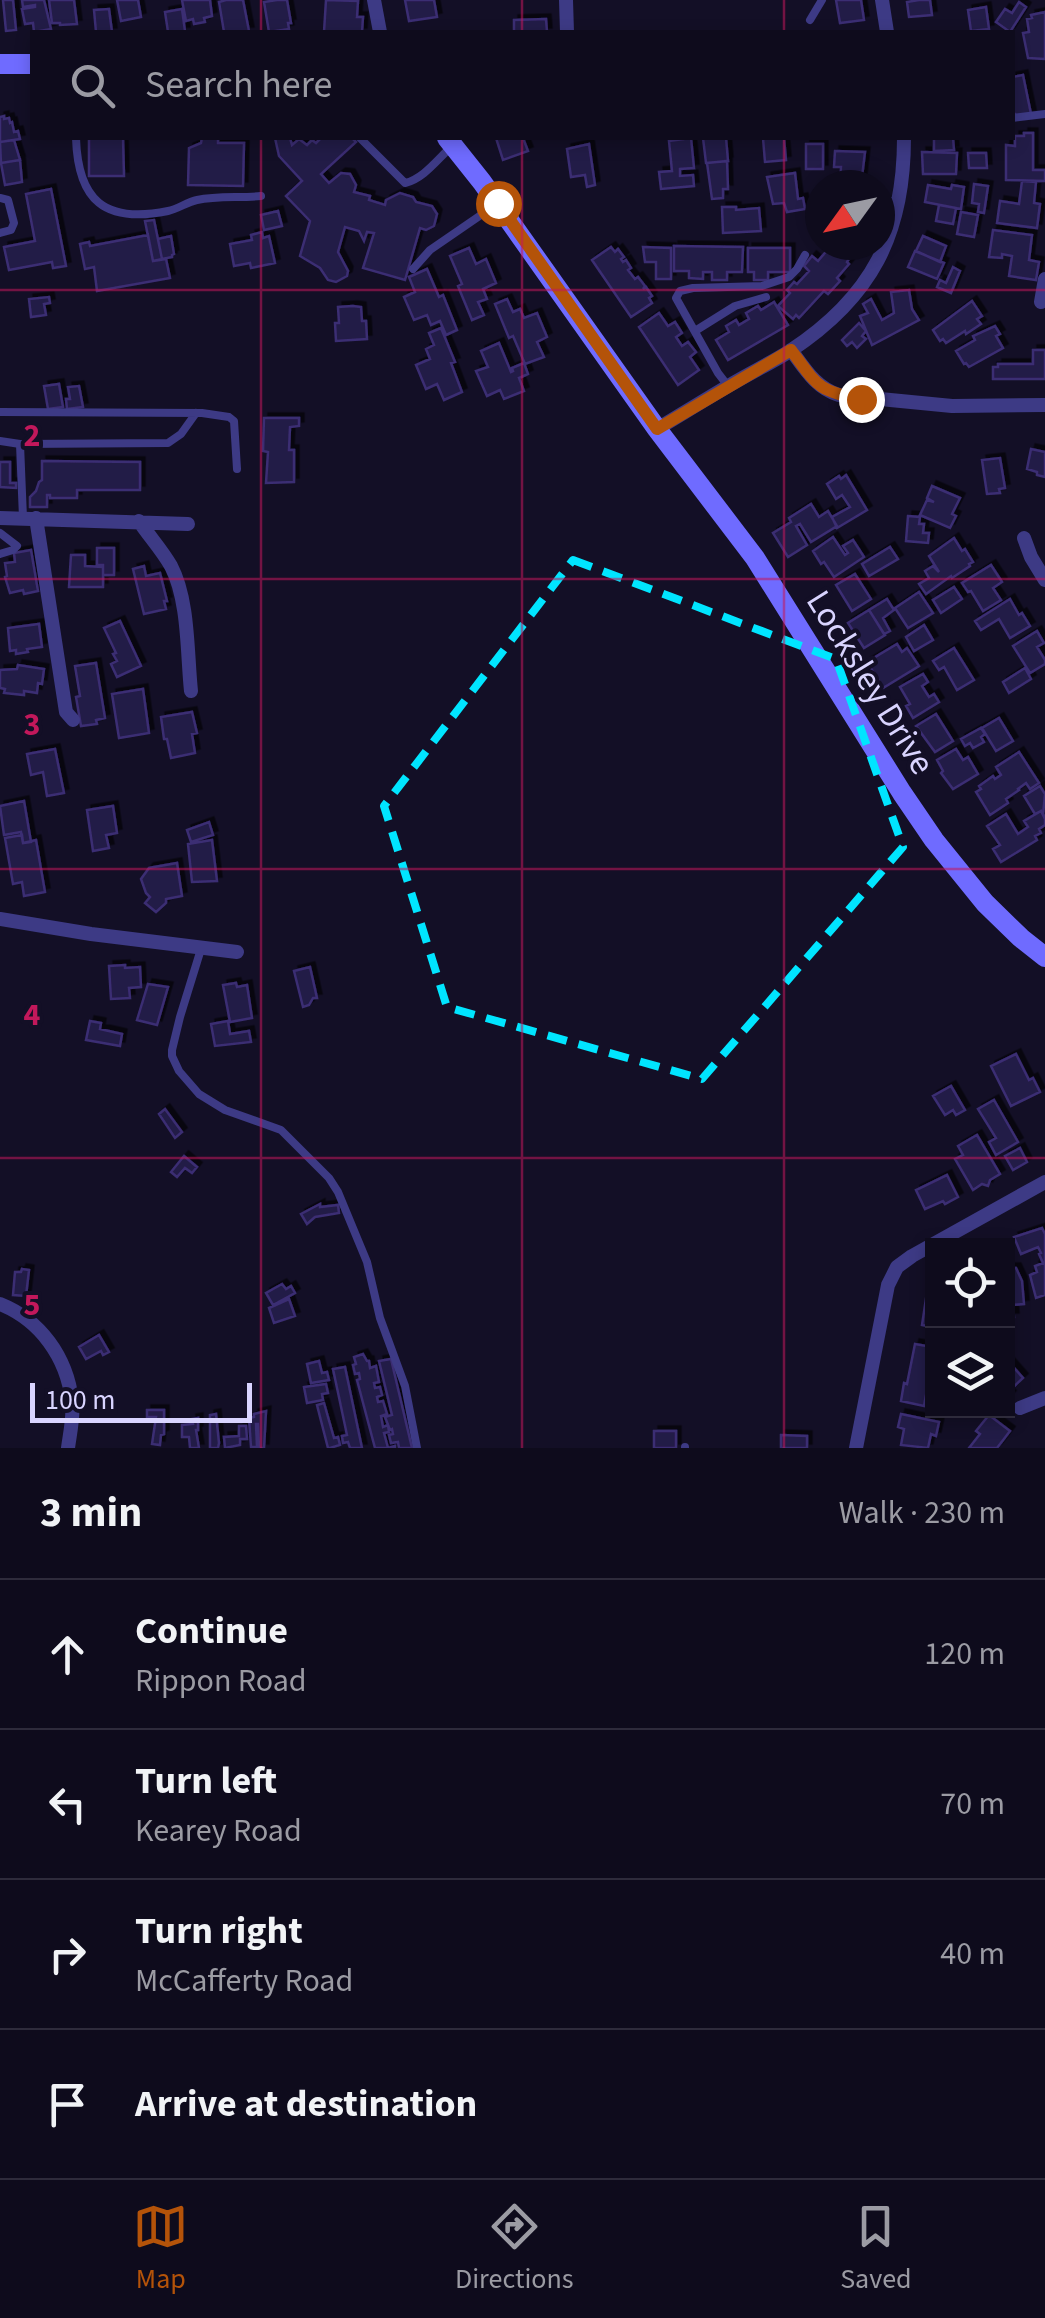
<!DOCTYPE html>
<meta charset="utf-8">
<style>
:root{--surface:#0e0b1c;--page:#171425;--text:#f1f3f6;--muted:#9b9ba3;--line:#2e2b3b;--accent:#b45309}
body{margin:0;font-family:"Source Sans 3",sans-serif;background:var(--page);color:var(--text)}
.controls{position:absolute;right:30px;bottom:30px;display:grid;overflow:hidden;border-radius:0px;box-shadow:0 5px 15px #0003}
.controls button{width:90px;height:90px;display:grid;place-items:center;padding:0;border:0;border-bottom:2px solid var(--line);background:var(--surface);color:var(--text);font:50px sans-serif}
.compass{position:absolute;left:805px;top:170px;width:90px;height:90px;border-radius:50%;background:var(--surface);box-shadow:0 5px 15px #0003;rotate:237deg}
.scale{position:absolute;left:30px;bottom:25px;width:222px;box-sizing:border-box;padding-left:10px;border:5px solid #d9d4ff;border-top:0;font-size:28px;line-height:35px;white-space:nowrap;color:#d9d4ff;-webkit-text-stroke:8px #130f26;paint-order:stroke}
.stop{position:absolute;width:30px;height:30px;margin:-22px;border:8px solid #b45309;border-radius:50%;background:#fff}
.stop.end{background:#b45309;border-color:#fff;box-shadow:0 2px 10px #0008}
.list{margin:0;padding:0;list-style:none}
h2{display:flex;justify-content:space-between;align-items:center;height:130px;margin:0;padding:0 40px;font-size:42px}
h2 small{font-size:32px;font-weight:400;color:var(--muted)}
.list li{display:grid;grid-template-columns:65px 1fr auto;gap:30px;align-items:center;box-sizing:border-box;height:150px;padding:0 40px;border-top:2px solid var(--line)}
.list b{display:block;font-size:38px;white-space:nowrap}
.list p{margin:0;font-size:32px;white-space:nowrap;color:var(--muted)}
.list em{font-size:32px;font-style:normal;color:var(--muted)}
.icon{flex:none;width:55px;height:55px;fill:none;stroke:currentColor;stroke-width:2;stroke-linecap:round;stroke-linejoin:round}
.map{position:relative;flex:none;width:1045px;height:1448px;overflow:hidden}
.search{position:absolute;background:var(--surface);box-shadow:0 5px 15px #0003;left:30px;right:30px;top:30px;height:110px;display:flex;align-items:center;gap:25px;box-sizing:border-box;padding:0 35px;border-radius:0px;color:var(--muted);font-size:38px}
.sheet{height:730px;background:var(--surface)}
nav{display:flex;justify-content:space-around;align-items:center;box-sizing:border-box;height:140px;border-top:2px solid var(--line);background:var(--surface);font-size:28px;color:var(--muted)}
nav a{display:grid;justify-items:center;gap:5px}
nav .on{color:var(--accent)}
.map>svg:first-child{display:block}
.building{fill:#241b47;stroke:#3b2d73;stroke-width:2.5;filter:url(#shadow)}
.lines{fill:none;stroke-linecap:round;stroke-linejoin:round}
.lane{stroke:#3d3a85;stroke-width:8}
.street{stroke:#3d3a85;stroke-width:14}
.secondary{stroke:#6f6bff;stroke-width:20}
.route{stroke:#b45309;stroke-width:12}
.marked{fill:none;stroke:#00e5ff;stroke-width:8;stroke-dasharray:20 12;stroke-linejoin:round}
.grid{fill:none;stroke:#c2185b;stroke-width:2.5;stroke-opacity:0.55}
.labels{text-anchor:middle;stroke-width:8;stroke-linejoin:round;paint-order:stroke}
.street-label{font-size:35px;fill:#d9d4ff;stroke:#130f26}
.grid-label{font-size:32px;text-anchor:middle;font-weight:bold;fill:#c2185b;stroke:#130f26;stroke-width:8;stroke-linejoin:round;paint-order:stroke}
</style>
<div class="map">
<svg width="1045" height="1448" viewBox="0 0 1045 1448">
<defs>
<filter id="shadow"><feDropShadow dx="4.5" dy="-4.5" stdDeviation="0" flood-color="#0009"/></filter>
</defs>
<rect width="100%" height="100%" fill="#130f26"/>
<!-- building -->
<path class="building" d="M3,0H13L16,30L6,31Z
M22,0H44L51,29L34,32L33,23L25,24L22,9L35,7V5L23,7Z
M49,0H74L77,24L60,25V23H52Z
M117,0H138L141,17L121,21Z
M182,0H210L212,16L204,18L205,22L194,24L193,19L186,21Z
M226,0H243L249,31L224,32L219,2Z
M277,0H287L291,23H288L289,29L269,32L264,2Z
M326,0L358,1L357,17H363L362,32H324Z
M405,0H434L437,17L409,21Z
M836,0H861L864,20L840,23Z
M919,0H930L932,15L909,17L907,2Z
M1019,2L1026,7L1010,32L996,22L1005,9L1012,13Z
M986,7L989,29L971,31L968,10Z
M109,9L112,32H96L94,10Z
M182,9L185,31L168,32L165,12Z
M1045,12V59L1028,58L1023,33L1029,32L1027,19L1032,18L1031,15Z
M546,19L547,32H514V20Z
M1023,75L1031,114L1015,116V114H1012V77Z
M4,116V119L9,118L10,123L12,122L14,132L18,131L20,139L0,142V117Z
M1024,133H1033V170H1045V181L1006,180V145L1015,146V136H1024Z
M89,138H123L124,176H89Z
M202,138H218V143H244L243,186L188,185L189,148L201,143Z
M275,138H290L292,145L299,139L307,145L312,140L316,143L321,138H352L356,142L321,174L329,183L341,173L350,174L356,185L354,192L370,196L369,200L385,205L386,200L400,193L413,197L416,202L432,206L437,214L434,226L426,230L420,228L405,280L363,268L374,233L367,232L364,241L359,231L345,227L338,252L348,271L347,276L336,282L328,280L320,268L300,256L310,221L286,196L302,181L279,156Z
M496,138H523L528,151L503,160Z
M691,138L694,168L680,169V176L693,175L694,186L661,189L659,172L672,171L669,141Z
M703,138H726L728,161L706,163Z
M763,138H784L786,160L765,162Z
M934,138H953L954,150L934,151Z
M14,140L20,160L1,163L0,142Z
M589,144L595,185L587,187L585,175L571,177L567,149Z
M806,144H823V169H806Z
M835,151L865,152L861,185H840L841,167H834Z
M922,152L957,153L956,174H923Z
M968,153H986L987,168H969Z
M20,160L22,182L5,185L1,163Z
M727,161L728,189H723V198L712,199L707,163Z
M795,173L798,199L803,198L805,209L787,212L784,203L773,204L767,177Z
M1022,181L1036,182L1034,203L1040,204L1037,228L997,223L1000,201L1019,204Z
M974,184L988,186L984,213L978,212L979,204L972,203Z
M928,185L951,189L952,185L964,187L961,209L925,202Z
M51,189L66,266L53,268L52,262L9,270L4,247L35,241L26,194Z
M939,205L956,208L953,224L936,221Z
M722,207H736V210L759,208L761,231L723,233Z
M278,211L282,226L264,230L261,215Z
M961,212L978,215L974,237L957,234Z
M154,220L162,259L153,261L145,221Z
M993,230L1032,235L1029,260L1039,262L1036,280L1009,276L1012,256L1002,254V258L989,257Z
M262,232L263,238L269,236L275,263L251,268L250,263L234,266L230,244L252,240L251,235Z
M148,235L153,261L166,259L170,278L97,291L94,267L85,269L80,244L89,242L90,246Z
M171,236L174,254L172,255V257L162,259L158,239Z
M923,236L946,246L940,262L916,251Z
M674,246L743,247L742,272H727V280H712V272H703V279L689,278V271H674Z
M611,247L615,252L618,249L624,257L621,259L623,262L626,260L631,268L628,270L635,279L638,277L645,286L643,289L646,287L652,296L649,298L652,303L631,317L592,260Z
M643,247L671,248V279H656V262H645Z
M469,248L476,264L486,259L496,283L483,289L487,299L478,302L484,315L472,320L458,286L462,284L450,256Z
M748,248H790V272H768V280H754V272H748Z
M829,248L834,253L839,249L843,252L845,250L850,257L847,262L849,264L837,278L840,281L828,294L824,291L799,318L796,315L793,319L778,306L790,293L787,290L794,282L797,284L809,271L804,266L812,256L818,261Z
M915,251L944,263L937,279L908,267Z
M953,267L960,271L951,293L937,287L940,280L946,283Z
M427,269L439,297L443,295L457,330L446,335L440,321L431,325L427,315L414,320L404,297L415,292L409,277Z
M909,290L912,309L919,320L872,345L860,316L868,313L863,304L871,299L882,320L894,313L891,292Z
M49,297L50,303L44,304L46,315L31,317L29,299Z
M507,299L513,312L520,309L524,318L537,313L547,337L537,342L544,357L525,364L513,336L509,338L495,304Z
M972,301L982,316L977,319L981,324L966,334L965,331L946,343L943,339L940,341L933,330Z
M774,302L788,325L728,360L716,340L729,332L726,326L736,320L739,325L749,319L746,313L758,306L761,310Z
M353,306L361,307L362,321H366L367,339L336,341L335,323H339L338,307Z
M659,313L668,326L675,322L682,333L676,337L682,346L688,342L696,352L690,357L699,370L678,385L639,327Z
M859,323L866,331L862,336L866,339L857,348L852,342L847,346L842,340Z
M995,326L1000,334L996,336L1003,348L969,367L966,363L964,364L956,351L975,340L973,336Z
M441,328L455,362L451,363L462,392L444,400L437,384L426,389L416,365L430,359L426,349L434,345L429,333Z
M499,343L511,372L513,371L512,368L524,363L528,374L519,378L524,391L504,399L500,390L487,396L476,371L488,367L481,351Z
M1033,350H1045V379H993V367H998V364H1033Z
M59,384L63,407L48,409L44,386Z
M79,386L83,407L67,409L66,399H70L68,387Z
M264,418H299V426L290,427L289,450H294V482L266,483L268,452L263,451Z
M1031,449L1045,452V477L1037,475V472L1027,469Z
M1000,458L1005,488L999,489L1000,493L987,494L982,460Z
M42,461L140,462V490H77V498H50V495H47V507H30V497L36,491L39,482L42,480Z
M0,462H10V483H16V488L0,487Z
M846,475L867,510L837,528L832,517L850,507L842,495L836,499L827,484L839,476L841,479Z
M932,486L960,498L952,514L956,516L950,528L920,515L927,500L934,502L927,498Z
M811,504L819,517L828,511L837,526L811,542L800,524L796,526L807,545L788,557L773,533L791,522L789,518Z
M908,516L920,517L919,524H924L923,533H929L928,543L906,541Z
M833,537L845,555L848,553L843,546L853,540L864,557L834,577L824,562L821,564L813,551Z
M954,538L962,551L965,549L973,562L969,564L970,566L952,578L951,576L926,594L919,584L929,578L925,571L933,566L939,572L929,556Z
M890,547L898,559L869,576L862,564Z
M97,548H114V575H103V565H97Z
M31,550L38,591L24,594L23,590L10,593L5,577L7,576L5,563L15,562L14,553Z
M71,555H85V566L103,567V587H69Z
M991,565L1002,582L993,588L1001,600L983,611L971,591L968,592L962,583Z
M144,566L146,576L160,573L167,601H164L166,609L144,614L133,569Z
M855,574L871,599L852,611L836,585Z
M954,587L962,599L941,613L933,600Z
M919,592L933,613L908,628L895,608Z
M887,599L894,610L883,618L890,631L884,634L869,610Z
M1010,599L1019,615L1022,613L1030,626L1010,638L999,619L981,630L975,621Z
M869,610L885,635L864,648L848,623Z
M120,621L141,666L117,677L111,664L117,661L113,654L116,653L104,628Z
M39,624L42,647L27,649L28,652L16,654V650L10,651L8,628Z
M924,625L933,640L914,651L906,637Z
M1037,631L1044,643L1037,647L1045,660V664L1030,673L1013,646Z
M897,644L902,652L907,648L919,666L883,688L867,662Z
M954,648L974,680L957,690L944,667L939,670L933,661Z
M96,663L105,718L96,720L97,724L81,726L76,697L80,696L75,666Z
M18,665L44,669L42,684L38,683L37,693L24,691V695L4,693L5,689L0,688V670L17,669Z
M1025,668L1031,679L1009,693L1003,682Z
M923,674L928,682L922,686L929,697L934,694L939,702L913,718L906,706L910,704L900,687Z
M143,689L149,733L119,738L112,694Z
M192,712L197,733L192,734L195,753L171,758L167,739H164L161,717Z
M936,714L953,741L935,752L916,726Z
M999,718L1013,741L996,751L982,728Z
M981,728L985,734L981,737L984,742L973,748L970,743L965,746L961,739Z
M55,749L64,793L47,796L43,772L31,775L27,754Z
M956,749L963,760L968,757L978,774L953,789L941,773L943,771L937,760Z
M1019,752L1039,783L1030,789L1026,783L1018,789L1019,790L1006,799L1008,803L990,815L976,792L981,789L979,786L993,776L995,779L1001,775L996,767Z
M1040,786L1045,794L1043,815L1041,811L1035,814L1024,796Z
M24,801L31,842L23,843L21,832L4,835L0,806Z
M113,806L117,833L106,835L109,848L93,851L87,810Z
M1041,811L1045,817V825L1039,829L1041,833L1035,836L1037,840L1001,862L993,849L1000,845L987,826L1006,814L1018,834L1028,827L1024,821Z
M209,822L213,835L191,842L187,830Z
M22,835L23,843L36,840L45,892L24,896L22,882L13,884L5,838Z
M212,840L217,881L192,882L188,844Z
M177,863L182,896L166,899V903L156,912L145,903L150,897L146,893L141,879L149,868Z
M125,965V968L140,967L141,987L129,988L130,998L111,999L109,966Z
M310,967L317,998H313L309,1005L303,1007L294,971Z
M236,983L237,987L247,985L252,1018L230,1022L223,985Z
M148,984L168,987L157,1025L137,1020Z
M90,1021L101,1023L100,1029L122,1034L120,1046L86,1040Z
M228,1021L230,1034L249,1031L251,1042L215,1046L211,1024Z
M1016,1054L1029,1080L1033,1078L1040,1092L1011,1106L991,1066Z
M951,1086L965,1110L956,1115L953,1110L945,1115L933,1096Z
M994,1100L1018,1142L996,1155L989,1142L996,1138L978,1109Z
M165,1109L182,1132L175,1138L159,1114Z
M977,1135L1000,1174L990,1180L988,1186L982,1184L973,1190L955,1159L963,1155L958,1146Z
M1020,1148L1027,1162L1013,1170L1005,1156Z
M184,1156L197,1167L192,1173L185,1168L177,1177L171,1172Z
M947,1175L958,1197L945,1204L943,1201L925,1209L916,1190Z
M320,1204V1207L338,1205L339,1213L315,1217L307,1224L301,1214Z
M1042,1228L1045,1234V1295L1036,1298L1030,1275L1037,1272L1035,1266L1043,1263L1039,1254L1041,1253L1038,1247L1021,1254L1014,1237Z
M1008,1256V1268H1016L1022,1281L1024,1304L1013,1305L1014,1317H1008Z
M22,1269L29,1270L26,1296L13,1295L15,1272H21Z
M282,1284L286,1289L291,1286L295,1293L273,1305L266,1293Z
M927,1292L932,1293V1327L922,1325Z
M289,1299L295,1316L274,1323L269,1308Z
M99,1335L109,1352L103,1355L101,1351L86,1359L79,1347Z
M915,1344L932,1347V1368L931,1367L924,1406L901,1401L904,1383L907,1384Z
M363,1354L367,1361H369L370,1368L376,1366L379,1382L374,1383L375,1388L380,1387L382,1395L377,1397L378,1402L383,1401L387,1414L381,1416L383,1427L388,1425L389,1432L384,1433L388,1448L395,1446V1448H375L357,1380L360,1379L359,1373L355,1374L353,1365L356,1364L354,1357Z
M391,1359L412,1448H399L398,1442L391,1443L389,1435L393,1434L392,1429L390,1430L385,1417L392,1415L379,1361Z
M319,1361L322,1373L327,1372L329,1380L311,1383L307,1364Z
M1009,1362L1023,1378L1008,1392L1011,1395L1008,1398Z
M345,1367L362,1448H350L348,1442L343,1443L342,1436L347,1435L333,1369Z
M326,1384L328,1393L322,1394L323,1400L307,1403L304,1387Z
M324,1403L334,1438L338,1437L340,1445L330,1448H328L317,1405Z
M147,1410H164V1434L161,1435L160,1445L152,1444L156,1417H147Z
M266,1411L264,1448H259L258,1424H256L257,1447H251L249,1418L254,1417V1414Z
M216,1414L219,1443L218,1448H210V1415Z
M901,1414L939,1422L936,1436L931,1434L928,1448L901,1445L904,1429L898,1427Z
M989,1415L1010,1431L997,1448H969L980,1434L976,1431Z
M198,1418V1430H196L199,1448H190L189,1437H182V1425L193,1424L192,1419Z
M239,1426H246L247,1439H240V1445L225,1448L224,1437L239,1436Z
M654,1431H676V1448H654Z
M781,1435L807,1436V1448H781Z"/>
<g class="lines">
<!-- lane -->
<path class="lane" d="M810,20L822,0
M1012,118L1045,114
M76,138C78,200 104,224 168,211C178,209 187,202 197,200C217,196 240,198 261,196
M360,138L405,183C423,179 437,160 451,147
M0,198L8,200L14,223L11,230L0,233
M880,201H899
M413,269L430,250L494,206
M695,331L735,306L766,297
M728,386L718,373L676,298L680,291L693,288L762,286L789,277L797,269L805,255
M0,412L202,413L229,417L234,421L237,469
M0,441L20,444L168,443L181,434L196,413
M20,444L23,518
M0,533L17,546L13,550L0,554
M201,949L180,1017L172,1050V1056L179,1071L199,1094L225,1110L281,1130L329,1178L338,1192L367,1262L380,1318L405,1386L417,1448
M685,1448V1447"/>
<!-- street -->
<path class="street" d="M374,0L380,32
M566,0L567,32
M882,0L887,32
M1041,302L1045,279
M791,350C805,369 816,388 839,395L952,406L1045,405
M657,429C682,414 706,399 730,385C750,373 771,363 790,351C872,297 904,234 904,138
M0,518L188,524
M36,518L66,712L73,720
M139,521C149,536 162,550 171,566C189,600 187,654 191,691
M1024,538L1031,557L1045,580
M0,919L91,934L237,952
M0,1304C40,1320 67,1357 72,1401C74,1416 70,1433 68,1448
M1020,1408L1045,1398
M856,1448L888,1285L897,1267L912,1256L1045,1182"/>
<!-- secondary -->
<path class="secondary" d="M0,64H32
M447,138L482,182L657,429L755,558L902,793L934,840L985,903L1021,938L1045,957"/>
</g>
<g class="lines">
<!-- route -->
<path class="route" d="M498,203L657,429L791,350C817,385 817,391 861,399"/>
</g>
<!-- marked area -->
<path class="marked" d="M573,560L836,659L903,847L702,1079L447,1007L384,806Z"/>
<!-- grid -->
<path class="grid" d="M261,0V32M522,0V32M784,0V32M261,138V1448M522,138V1448M784,138V1448M0,290H1045M0,579H1045M0,869H1045M0,1158H1045"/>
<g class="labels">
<!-- street labels -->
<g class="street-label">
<text transform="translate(871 682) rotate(58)" y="12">Locksley Drive</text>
</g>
</g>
<g class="grid-label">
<text x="32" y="446">2</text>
<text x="32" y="735">3</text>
<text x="32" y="1025">4</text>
<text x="32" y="1315">5</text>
</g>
</svg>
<div class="controls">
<button><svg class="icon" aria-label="locate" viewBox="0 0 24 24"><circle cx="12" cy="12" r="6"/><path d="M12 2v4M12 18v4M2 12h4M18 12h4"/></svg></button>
<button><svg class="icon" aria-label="layers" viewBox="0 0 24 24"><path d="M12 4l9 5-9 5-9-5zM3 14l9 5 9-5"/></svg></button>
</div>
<svg class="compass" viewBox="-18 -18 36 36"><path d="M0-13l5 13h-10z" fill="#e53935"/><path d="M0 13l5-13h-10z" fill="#9b9ba3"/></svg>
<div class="scale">100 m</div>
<div class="stop" style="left:498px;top:203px"></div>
<div class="stop end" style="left:861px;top:399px"></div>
<div class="search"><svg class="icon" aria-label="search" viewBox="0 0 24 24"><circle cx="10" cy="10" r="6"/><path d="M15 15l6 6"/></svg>Search here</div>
</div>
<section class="sheet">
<h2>3 min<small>Walk · 230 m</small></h2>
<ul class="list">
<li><svg class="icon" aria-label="ahead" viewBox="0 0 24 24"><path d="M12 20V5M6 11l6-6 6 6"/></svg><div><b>Continue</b><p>Rippon Road</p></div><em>120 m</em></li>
<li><svg class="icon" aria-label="left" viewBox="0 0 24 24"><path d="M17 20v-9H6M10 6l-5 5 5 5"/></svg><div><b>Turn left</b><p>Kearey Road</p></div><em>70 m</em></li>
<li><svg class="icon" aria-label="right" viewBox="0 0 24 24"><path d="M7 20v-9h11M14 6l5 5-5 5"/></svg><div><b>Turn right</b><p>McCafferty Road</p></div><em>40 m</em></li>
<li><svg class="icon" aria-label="arrive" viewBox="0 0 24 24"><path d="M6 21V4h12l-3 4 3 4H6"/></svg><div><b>Arrive at destination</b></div></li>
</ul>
</section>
<nav>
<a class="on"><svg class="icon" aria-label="map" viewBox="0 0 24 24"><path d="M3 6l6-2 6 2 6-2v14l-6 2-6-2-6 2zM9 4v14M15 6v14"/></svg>Map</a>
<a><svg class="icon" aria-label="directions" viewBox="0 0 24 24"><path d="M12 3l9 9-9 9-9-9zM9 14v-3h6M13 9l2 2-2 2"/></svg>Directions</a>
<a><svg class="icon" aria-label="saved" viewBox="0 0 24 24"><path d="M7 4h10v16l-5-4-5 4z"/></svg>Saved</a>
</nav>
